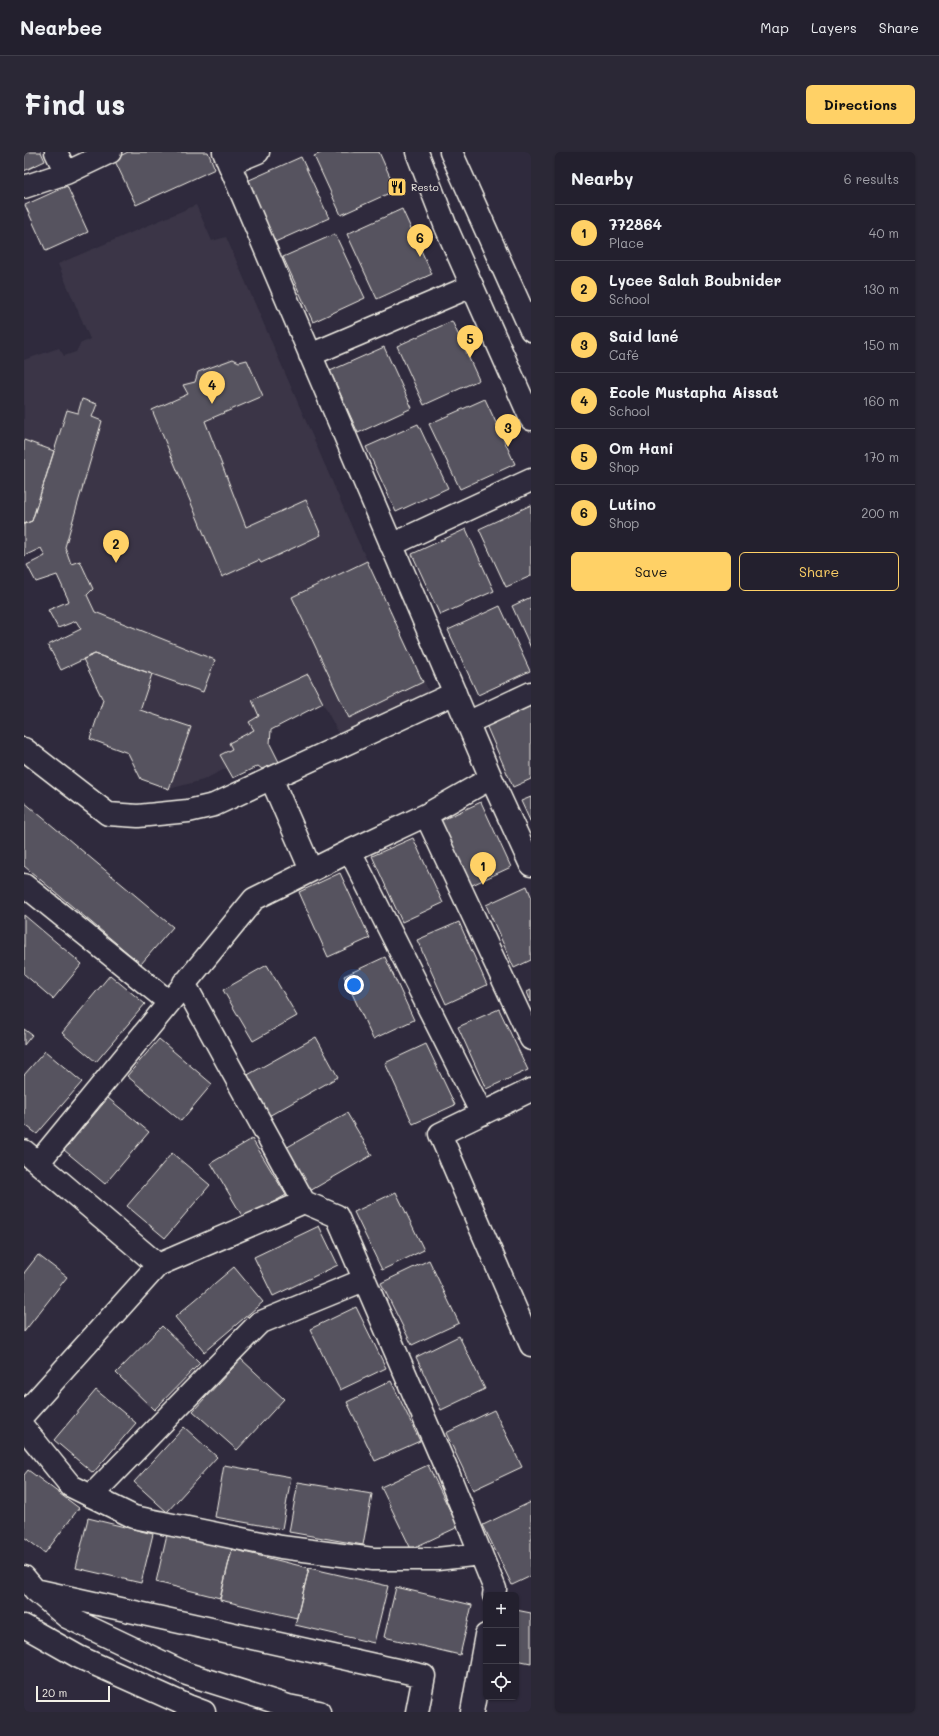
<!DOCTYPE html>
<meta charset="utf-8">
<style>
:root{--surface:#23202e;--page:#2b2836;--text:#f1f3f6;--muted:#a3a3aa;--line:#403e4a;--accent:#ffd166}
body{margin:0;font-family:Mali,sans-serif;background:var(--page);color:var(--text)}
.controls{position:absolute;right:12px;bottom:12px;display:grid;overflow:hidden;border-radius:6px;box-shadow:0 1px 3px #0004}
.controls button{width:36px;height:36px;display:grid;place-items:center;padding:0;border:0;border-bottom:1px solid var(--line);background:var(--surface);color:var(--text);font:20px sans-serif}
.scale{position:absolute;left:12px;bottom:10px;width:74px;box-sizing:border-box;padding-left:4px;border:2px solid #f4f1e8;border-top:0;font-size:11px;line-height:14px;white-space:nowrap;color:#f4f1e8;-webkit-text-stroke:3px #2f2a3d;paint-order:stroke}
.you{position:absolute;left:330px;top:833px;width:14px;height:14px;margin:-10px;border:3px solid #fff;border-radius:50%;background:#1a73e8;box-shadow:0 0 0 6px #1a73e833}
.badge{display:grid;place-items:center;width:26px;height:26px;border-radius:50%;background:var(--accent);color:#111;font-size:13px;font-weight:700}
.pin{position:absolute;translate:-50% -33px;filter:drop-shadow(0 1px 2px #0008)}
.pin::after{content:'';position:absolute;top:21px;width:14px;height:12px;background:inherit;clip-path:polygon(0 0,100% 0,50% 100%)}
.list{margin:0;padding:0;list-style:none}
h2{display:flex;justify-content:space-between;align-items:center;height:52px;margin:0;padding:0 16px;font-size:17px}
h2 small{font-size:13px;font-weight:400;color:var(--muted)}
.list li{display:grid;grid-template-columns:26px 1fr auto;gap:12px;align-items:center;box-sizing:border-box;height:56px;padding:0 16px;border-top:1px solid var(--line)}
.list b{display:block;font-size:15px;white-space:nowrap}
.list p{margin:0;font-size:13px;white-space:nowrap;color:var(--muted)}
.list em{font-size:13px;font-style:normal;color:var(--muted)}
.actions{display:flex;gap:8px;padding:12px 16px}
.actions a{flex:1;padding:9px 0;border:1px solid var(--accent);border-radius:6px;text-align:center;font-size:14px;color:var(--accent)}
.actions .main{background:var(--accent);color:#111}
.icon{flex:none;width:22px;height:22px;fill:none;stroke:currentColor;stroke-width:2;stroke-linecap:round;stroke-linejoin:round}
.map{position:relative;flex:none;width:507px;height:1560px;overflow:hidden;border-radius:6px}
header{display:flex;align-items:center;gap:24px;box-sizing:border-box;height:56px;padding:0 20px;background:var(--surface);border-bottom:1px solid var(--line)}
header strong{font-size:19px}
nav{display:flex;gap:22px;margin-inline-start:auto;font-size:14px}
.intro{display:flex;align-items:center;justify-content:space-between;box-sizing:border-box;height:96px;padding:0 24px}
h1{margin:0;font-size:28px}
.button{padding:10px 18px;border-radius:6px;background:var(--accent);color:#111;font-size:14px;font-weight:700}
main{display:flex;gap:24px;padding:0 24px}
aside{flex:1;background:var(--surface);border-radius:6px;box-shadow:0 1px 3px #0004}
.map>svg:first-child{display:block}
.built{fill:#3b3647}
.building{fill:#56525f;stroke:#f4f1e8}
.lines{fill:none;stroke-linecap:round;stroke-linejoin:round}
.minor-casing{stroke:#f4f1e8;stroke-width:25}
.major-casing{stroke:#f4f1e8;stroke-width:25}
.minor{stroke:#2f2a3d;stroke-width:22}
.major{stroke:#2f2a3d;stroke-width:22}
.labels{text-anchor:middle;stroke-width:4;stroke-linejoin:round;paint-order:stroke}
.poi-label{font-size:10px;fill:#f4f1e8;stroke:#2f2a3d;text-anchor:start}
</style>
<header>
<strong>Nearbee</strong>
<nav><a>Map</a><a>Layers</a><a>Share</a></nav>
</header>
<div class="intro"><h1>Find us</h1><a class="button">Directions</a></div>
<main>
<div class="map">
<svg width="507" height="1560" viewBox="0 0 507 1560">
<rect width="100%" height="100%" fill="#2f2a3d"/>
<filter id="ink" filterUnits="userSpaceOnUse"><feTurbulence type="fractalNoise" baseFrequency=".025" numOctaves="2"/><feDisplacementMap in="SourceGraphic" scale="8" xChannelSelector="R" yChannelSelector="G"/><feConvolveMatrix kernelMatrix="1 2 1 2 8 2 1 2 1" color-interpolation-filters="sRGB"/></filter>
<g filter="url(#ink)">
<!-- built -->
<path class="built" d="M172,53L188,89L202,85L333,387L407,544L317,586L299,551L247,578L246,592L255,610L238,617L234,614L209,626L203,616L179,628L145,637L117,627L104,601L66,587L78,548L59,508L37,518L24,493L57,477L52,469L34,476L24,458L44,449L33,423L12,430L3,413L21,405L18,396L0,404V208L35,196L40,204L52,200L56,192L66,187L34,112Z"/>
<!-- building -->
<path class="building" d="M0,0H17L21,9L0,19Z
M104,0H184L191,17L112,53L90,7Z
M299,0H355L372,38L317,63L290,4Z
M277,5L305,66L251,90L223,29Z
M43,34L64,80L22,99L1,53Z
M378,57L408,122L353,147L323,82Z
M311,82L341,146L289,170L259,105Z
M428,169L455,228L400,253L373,194Z
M360,195L388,256L334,281L306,219Z
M209,207L215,210L223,208L239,244L181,269L222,375L282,348L297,383L237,411L235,408L198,425L128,258L164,242L159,233L171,230L174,220Z
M58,247L73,252L68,265L78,269L41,395L47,412L56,409L69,437L63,443L71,460L191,508L179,540L71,502L37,518L24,493L57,477L52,469L34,476L24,458L45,449L33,423L12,430L3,413L21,404L17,396L0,404V372L8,369L43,258L54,261Z
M461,247L491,312L436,337L405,272Z
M394,272L424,336L372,360L342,295Z
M0,288L30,299L8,369L0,372Z
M507,353V424L482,435L455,377Z
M442,377L470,439L416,463L388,402Z
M343,409L399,530L325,566L268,445Z
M507,445V496L488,454Z
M476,454L506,519L454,543L424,478Z
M71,502L128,522L116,558L167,575L145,637L117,627L104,601L66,587L79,548L59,507Z
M284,522L299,551L247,578L246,592L255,610L238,617L234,614L209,626L196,603L208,597L205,591L230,578L225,570L235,564L228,548Z
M507,553V627L489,635L462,573Z
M507,645V671L497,649Z
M0,650L149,775L117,812L0,714Z
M457,650L487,715L446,734L416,669Z
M389,686L419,751L378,770L348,704Z
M316,721L346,786L304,805L275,740Z
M503,734L507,744V808L490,816L462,753Z
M0,763L58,812L29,847L0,822Z
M435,770L463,833L422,852L393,788Z
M361,805L390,868L349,887L320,824Z
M243,813L273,864L229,889L199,838Z
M86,823L121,852L72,910L38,881Z
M507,838V850L503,840Z
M475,857L504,918L462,937L434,875Z
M0,877L8,883L0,893Z
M292,885L314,925L243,965L220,925Z
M135,887L188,932L157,969L103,924Z
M402,892L431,953L389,972L361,911Z
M21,899L58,930L13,982L0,972V923Z
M84,946L125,980L81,1032L40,998Z
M323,961L348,1003L284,1040L260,997Z
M228,987L262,1043L220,1067L187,1011Z
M148,1001L186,1033L141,1086L103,1054Z
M372,1040L400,1098L358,1118L330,1060Z
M295,1074L314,1113L249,1144L230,1105Z
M14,1103L43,1125L0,1180V1121Z
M405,1108L435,1171L388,1193L357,1131Z
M210,1115L239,1150L180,1200L151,1165Z
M332,1155L362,1216L316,1238L286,1177Z
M138,1174L176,1211L130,1258L92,1221Z
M435,1184L461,1237L417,1258L392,1205Z
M217,1207L260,1247L213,1298L169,1259Z
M367,1229L396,1289L351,1309L323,1250Z
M72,1238L112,1271L69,1321L30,1288Z
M470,1258L498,1315L449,1338L422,1281Z
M160,1275L193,1305L143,1360L110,1330Z
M200,1313L267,1325L258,1377L191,1365Z
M404,1313L434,1375L387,1397L357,1335Z
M4,1318L55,1356L21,1401L0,1385V1323Z
M274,1330L348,1342L339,1393L265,1380Z
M507,1350V1424L488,1433L459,1373Z
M64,1366L129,1382L117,1431L52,1416Z
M143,1382L208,1397L196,1446L132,1430Z
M208,1397L285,1416L273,1466L196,1448Z
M285,1416L364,1434L350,1491L271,1473Z
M372,1435L448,1453L436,1503L360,1485Z
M492,1458L507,1461V1511L492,1508Z"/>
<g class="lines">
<defs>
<path id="minor" d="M32,0L42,21
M200,0L467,626
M205,12L234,0
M0,35L42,21L86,0
M286,203L448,134
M367,393L507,328
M443,571L507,541
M0,597L84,662L114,664L164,659L190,653L431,541
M247,626L287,718
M402,663L507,887
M326,699L458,962
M0,733L145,850
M160,831L280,1050
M507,938L416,982L507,1193
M0,999L134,1113L0,1262
M14,1011L230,747L326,699L402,663L467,626L507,713
M134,1113L280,1050L313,1064L424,1321L471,1437L470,1443
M0,1276L47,1334L110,1365L257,1395L349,1407H413L457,1402
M67,1344L235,1171L340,1128
M0,1425L11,1438L43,1465L163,1522L264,1554L295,1560
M11,1438L400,1524L393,1560
M0,1474L55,1505L164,1554L180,1560
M448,1560L462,1483"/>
<path id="major" d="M393,0L422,75L507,267
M427,0L507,178"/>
</defs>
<!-- minor casing -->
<use href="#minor" class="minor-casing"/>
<!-- major casing -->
<use href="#major" class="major-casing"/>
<!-- minor -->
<use href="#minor" class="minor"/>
<!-- major -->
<use href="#major" class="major"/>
</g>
</g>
<!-- icons -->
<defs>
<symbol id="restaurant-square" viewBox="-11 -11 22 22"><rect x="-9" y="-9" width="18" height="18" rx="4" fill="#ffd166" stroke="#2f2a3d"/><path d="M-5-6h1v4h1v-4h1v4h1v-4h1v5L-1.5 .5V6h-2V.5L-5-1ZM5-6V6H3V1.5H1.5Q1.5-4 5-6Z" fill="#111"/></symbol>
</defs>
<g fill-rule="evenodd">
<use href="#restaurant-square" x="362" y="24" width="22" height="22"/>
</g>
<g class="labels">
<!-- poi labels -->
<g class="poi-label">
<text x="387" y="39">Resto</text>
</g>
</g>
</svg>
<div class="controls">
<button>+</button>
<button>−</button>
<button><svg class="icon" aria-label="locate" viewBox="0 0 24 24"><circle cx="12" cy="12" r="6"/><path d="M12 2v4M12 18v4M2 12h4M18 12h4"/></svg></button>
</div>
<div class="scale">20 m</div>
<div class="you"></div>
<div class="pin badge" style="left:459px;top:733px">1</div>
<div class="pin badge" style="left:92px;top:411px">2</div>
<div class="pin badge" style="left:484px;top:295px">3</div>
<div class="pin badge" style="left:188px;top:252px">4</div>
<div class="pin badge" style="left:446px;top:206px">5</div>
<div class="pin badge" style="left:396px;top:105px">6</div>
</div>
<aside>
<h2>Nearby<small>6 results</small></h2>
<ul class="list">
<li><span class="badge">1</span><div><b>772864</b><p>Place</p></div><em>40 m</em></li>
<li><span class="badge">2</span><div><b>Lycee Salah Boubnider</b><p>School</p></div><em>130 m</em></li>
<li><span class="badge">3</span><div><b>Said lané</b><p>Café</p></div><em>150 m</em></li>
<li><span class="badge">4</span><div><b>Ecole Mustapha Aissat</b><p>School</p></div><em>160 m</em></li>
<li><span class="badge">5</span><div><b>Om Hani</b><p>Shop</p></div><em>170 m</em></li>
<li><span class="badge">6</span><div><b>Lutino</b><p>Shop</p></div><em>200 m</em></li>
</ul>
<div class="actions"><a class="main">Save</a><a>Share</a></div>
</aside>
</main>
